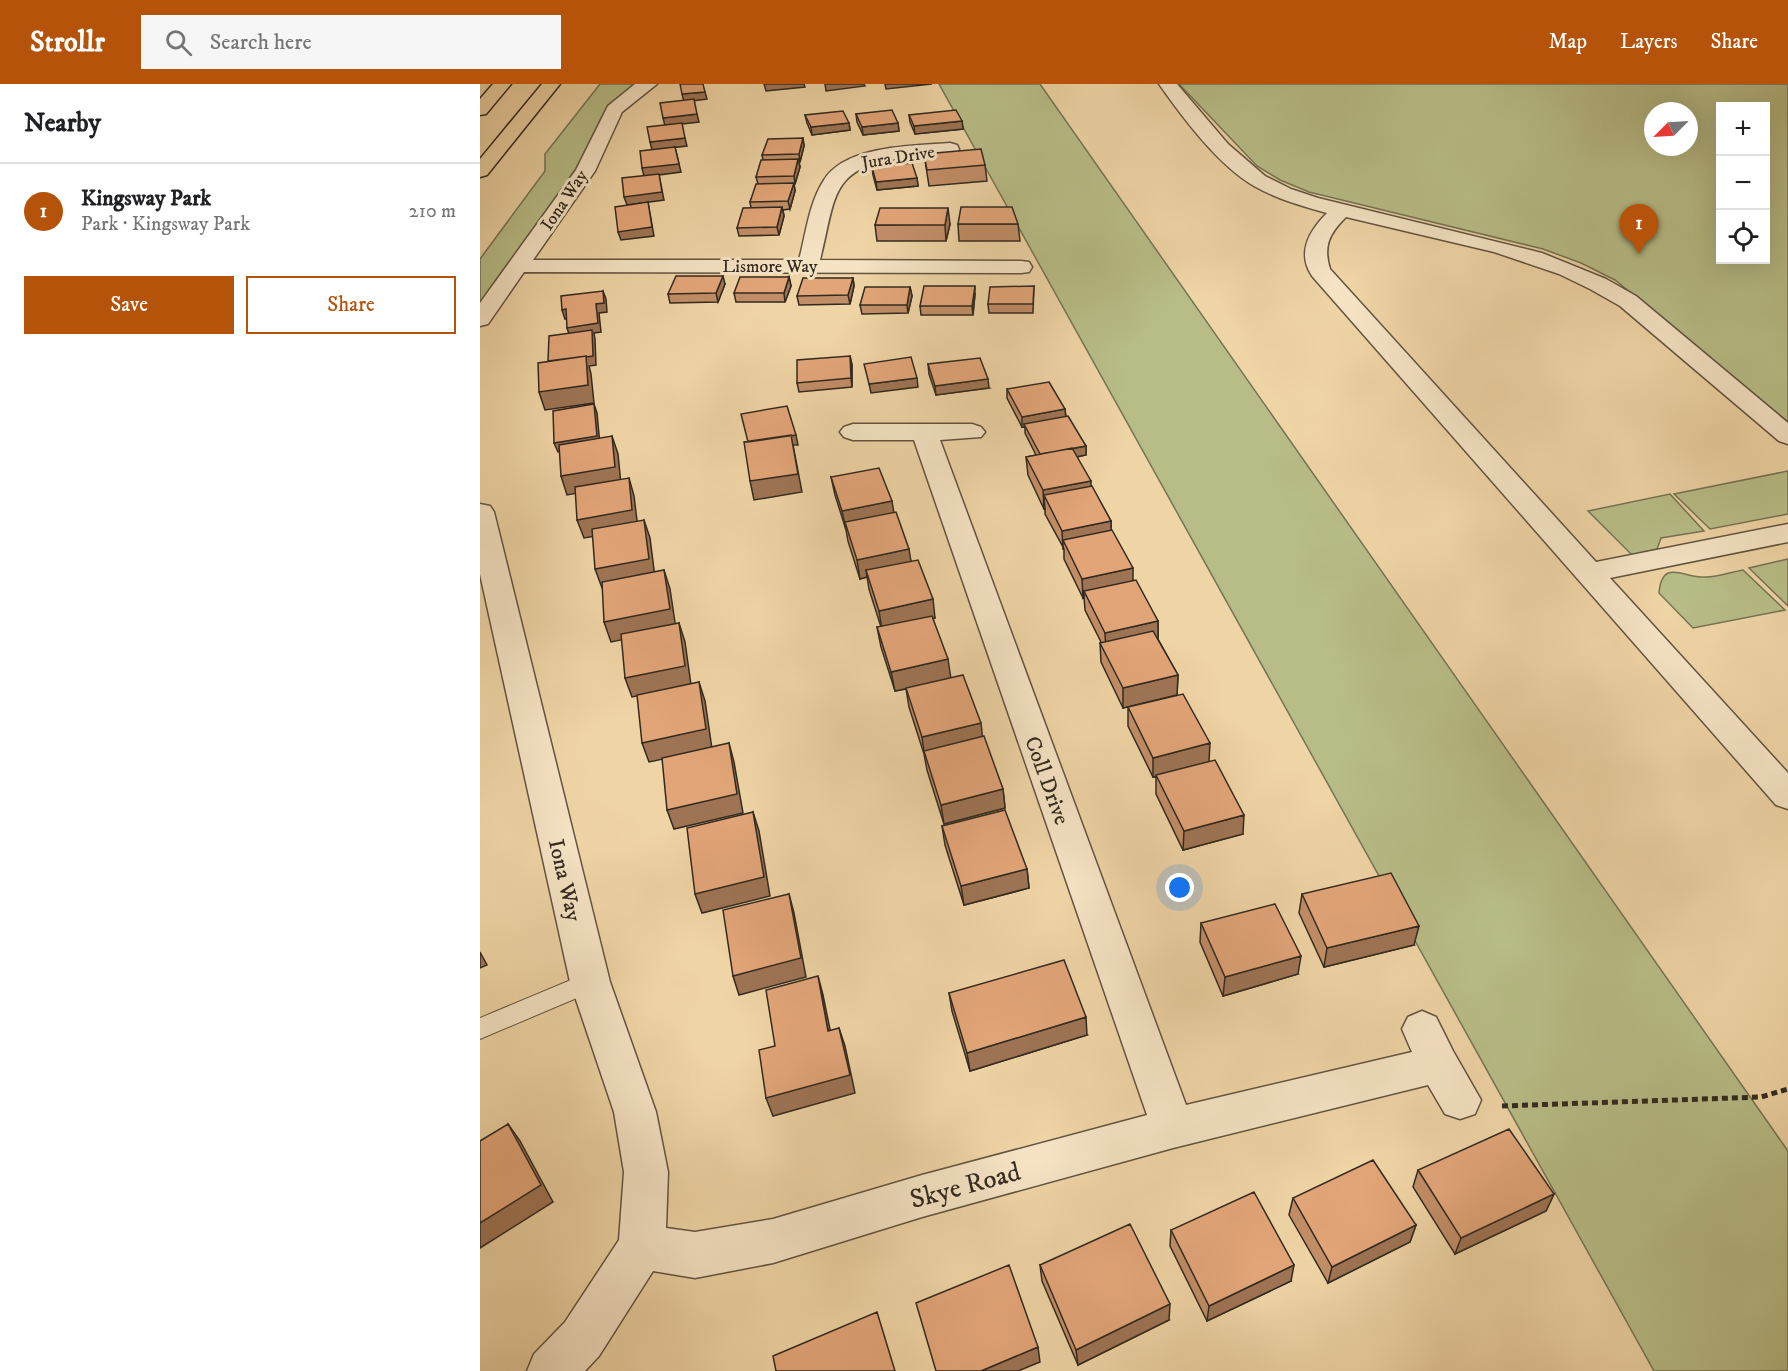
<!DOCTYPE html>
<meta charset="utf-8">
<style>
:root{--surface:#fff;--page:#f6f6f6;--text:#202124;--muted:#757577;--line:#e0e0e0;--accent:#b45309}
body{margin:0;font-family:"IM FELL DW Pica",serif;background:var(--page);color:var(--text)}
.controls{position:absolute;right:18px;top:18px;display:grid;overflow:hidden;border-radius:0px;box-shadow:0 6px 24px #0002}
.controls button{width:54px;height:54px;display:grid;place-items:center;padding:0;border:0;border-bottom:2px solid var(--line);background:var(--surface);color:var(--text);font:30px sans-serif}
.compass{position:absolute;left:1164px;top:18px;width:54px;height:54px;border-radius:50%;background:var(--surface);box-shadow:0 6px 24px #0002;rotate:246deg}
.you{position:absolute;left:700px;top:804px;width:21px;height:21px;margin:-15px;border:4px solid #fff;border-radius:50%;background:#1a73e8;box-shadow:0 0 0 9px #1a73e833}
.badge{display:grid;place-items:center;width:39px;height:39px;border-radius:50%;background:var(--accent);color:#fff;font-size:20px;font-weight:700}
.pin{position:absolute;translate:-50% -50px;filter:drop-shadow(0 2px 3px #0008)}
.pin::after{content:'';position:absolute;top:32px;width:21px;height:18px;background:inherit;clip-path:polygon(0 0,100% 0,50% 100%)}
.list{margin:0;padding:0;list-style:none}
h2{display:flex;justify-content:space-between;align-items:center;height:78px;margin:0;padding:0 24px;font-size:26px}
h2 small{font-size:20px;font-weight:400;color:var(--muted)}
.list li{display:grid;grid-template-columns:39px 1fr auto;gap:18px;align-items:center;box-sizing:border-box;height:96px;padding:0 24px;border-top:2px solid var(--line)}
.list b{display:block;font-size:22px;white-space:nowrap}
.list p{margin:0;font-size:20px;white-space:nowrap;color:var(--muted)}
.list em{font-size:20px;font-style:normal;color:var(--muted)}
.actions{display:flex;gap:12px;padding:18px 24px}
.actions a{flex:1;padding:14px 0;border:2px solid var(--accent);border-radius:0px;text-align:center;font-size:21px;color:var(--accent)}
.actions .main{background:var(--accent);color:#fff}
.icon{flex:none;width:33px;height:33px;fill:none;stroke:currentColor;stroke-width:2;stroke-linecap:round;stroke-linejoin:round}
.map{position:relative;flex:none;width:1308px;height:1287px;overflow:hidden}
header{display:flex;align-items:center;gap:36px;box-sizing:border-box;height:84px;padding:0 30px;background:var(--accent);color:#fff}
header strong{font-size:28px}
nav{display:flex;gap:33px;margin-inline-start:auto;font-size:21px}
.search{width:420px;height:54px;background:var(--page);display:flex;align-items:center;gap:15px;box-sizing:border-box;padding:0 21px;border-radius:0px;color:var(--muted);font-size:22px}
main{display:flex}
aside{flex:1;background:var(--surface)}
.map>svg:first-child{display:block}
.green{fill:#b8bd87;stroke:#757454;stroke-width:1.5;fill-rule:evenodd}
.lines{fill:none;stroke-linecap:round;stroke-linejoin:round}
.service-casing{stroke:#615441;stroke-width:2}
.minor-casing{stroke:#615441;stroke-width:3}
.motorway-casing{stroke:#322a20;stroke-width:3}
.path{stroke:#322a20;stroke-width:5;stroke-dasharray:6 4;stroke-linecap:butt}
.service{fill:#f5e3c4;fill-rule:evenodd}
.minor{fill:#f5e3c4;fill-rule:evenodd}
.motorway{fill:#efd4a5;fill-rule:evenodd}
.wall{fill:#c28e67;stroke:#322a20;stroke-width:1.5}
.shaded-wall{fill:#9e7454;stroke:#322a20;stroke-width:1.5}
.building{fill:#e2a578;stroke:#322a20;stroke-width:1.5}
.labels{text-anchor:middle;stroke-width:6;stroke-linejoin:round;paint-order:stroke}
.far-street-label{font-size:18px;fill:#322a20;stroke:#f5e3c4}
.street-label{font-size:22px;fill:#322a20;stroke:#f5e3c4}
.near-street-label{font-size:27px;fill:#322a20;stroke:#f5e3c4}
</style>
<header>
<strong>Strollr</strong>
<div class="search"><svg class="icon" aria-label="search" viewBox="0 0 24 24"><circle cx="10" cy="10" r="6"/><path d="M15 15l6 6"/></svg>Search here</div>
<nav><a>Map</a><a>Layers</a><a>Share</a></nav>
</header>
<main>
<aside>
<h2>Nearby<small></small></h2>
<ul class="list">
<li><span class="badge">1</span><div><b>Kingsway Park</b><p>Park · Kingsway Park</p></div><em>210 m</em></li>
</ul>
<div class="actions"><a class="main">Save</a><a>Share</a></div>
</aside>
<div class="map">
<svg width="1308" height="1287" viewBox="0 0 1308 1287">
<rect width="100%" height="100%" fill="#efd4a5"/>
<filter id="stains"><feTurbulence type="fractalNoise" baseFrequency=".00333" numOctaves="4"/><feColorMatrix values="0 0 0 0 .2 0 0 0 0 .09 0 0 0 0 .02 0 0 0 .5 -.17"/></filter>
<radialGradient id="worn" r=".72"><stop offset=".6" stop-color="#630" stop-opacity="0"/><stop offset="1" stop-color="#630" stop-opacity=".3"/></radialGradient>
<!-- green -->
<path class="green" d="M120,0H151L152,6L100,86L0,223V175L65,87V70Z
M459,0H560L1308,1067V1287H1174Z
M699,0H1308V338L1135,196L1101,179L1063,165L829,108L800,96L777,82ZM1240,22H1286V176H1240ZM1173,27H1209V63H1173Z
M1308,387V430L1230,445L1194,410Z
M1190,410L1224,447L1181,454L1177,465L1152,471L1108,427Z
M1308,475V522L1269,484Z
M1263,486L1305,526L1213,544L1179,509C1182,473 1205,495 1226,493C1238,493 1251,488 1263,486Z"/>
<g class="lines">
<defs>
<path id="service" d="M110,888L118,891L122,898L118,905L0,955V934Z"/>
<path id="minor" d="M155,0H177L142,28L115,87L53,176H319C326,150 329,119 344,96C366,61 433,62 470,59L477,61L479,65L477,69C460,73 442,72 425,74C349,82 356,113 340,176L541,177L549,178L552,183L549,188L541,189L44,188L8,240L0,242V219L96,86L128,22Z
M679,0H697L748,60L785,92L811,105L838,114L1062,169L1126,195L1156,212L1308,339V360L1299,357L1140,222L1110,205L1079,190L1014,168L866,133C849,150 843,162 850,185L1116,478L1308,440V458L1130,494L1308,689V725L1296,721L832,192C816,168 830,146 847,129C822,122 797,115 774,102C738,81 703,34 679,0Z
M373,340H492L501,343L505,348L501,353L460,356L706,1021L932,968L922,945L928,933L942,927L956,933L973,967L1001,1016L995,1030L980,1035L965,1030L948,1001L693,1064L442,1133L293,1179L215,1194L173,1187L119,1272L105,1287H47L54,1270L85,1238L139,1156L144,1088L134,1028L90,898L0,490V420L10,422L14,428L130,898L176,1028L188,1088L186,1144L215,1148L293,1135L442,1091L667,1031L434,356H373L364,353L360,348L364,343Z"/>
<path id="motorway" d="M13,0H31L6,30L0,31V15Z
M62,0H80L7,91L0,93V75Z"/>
</defs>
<!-- service casing -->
<use href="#service" class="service-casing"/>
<!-- minor casing -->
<use href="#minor" class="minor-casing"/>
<!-- motorway casing -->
<use href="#motorway" class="motorway-casing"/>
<!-- path -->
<path class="path" d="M1022,1022L1281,1013L1308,1005"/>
<!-- service -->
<use href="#service" class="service"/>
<!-- minor -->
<use href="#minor" class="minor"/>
<!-- motorway -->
<use href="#motorway" class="motorway"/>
</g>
<!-- wall -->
<path class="wall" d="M376,30L418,39L419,47L383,51L377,38Z
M325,31L369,39L370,46L332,51L327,39Z
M429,31L482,37L483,45L435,50L430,38Z
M323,54L324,62L320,78H319L320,83L315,100H314L315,107L310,125L303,126L304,132L299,151L259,152L257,144L271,124L270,118L278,100L276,93L283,76L282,71Z
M444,70L505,81L507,97L449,102Z
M392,83L437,94L438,102L397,106L393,91Z
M470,140L466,157H397L395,141Z
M478,140H538L540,157H479Z
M309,193L311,202L305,218H256L254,209Z
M373,194L374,202L370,220L319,221L317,212Z
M245,200L238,218L190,219L188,210Z
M554,202L553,229H509L508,220Z
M430,203L432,212L428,229L382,230L380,221Z
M495,210L493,231H441L440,222Z
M370,272L372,281V303L319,308L317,299Z
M448,280L509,304L456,311L449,290Z
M527,305L585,325L586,333L606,362V371L597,373L611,402L631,437V446L653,496L678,537V555L698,591L697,611L643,624L621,578L620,559L621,558L605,526L604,513L603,514L584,475V465L565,430V425H564L548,391L546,373L556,371L545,349V342L542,343L527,314Z
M351,393L414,429L431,477L455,534L453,535L470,594L502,652L523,705L525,724L464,740L447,686L444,670L429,623L426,605L415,607L401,563L397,543H401L389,505L387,493L380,495L368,457L366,446L355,411Z
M648,623L729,678L763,750L703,766L676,710V692L673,693L648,642Z
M462,742L547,785L549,804L484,821L465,761Z
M822,810L934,861L844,883L819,829Z
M721,839L818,890L743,912L720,858Z
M469,909L607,951L490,987L472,927Z
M938,1086L1074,1110L1066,1127L975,1170L933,1103Z
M813,1114L936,1141L930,1158L848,1199L809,1131Z
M691,1146L811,1197L727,1237L690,1162Z
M560,1181L689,1236L598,1281L562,1197Z"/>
<!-- shaded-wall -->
<path class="shaded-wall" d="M284,0H324L325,3L286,7Z
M345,0H384L385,2L346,7Z
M405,0H452L406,5Z
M225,8L227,15L204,18L202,10Z
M217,30L219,38L185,42L183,34Z
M482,37L483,45L435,50L434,42Z
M369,39L370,46L332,51L331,43Z
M418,39L419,47L383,51L382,43Z
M205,54L207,62L172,66L170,58Z
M323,54L324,62L320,78L319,70Z
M195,63L201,88L179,91L184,116L147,121L144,113L164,92L162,84Z
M318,75L320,83L315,100L314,92Z
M437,94L438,102L397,106L396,98Z
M314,99L315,107L310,125L308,117Z
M168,118L174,152L141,156L138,148Z
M302,123L304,132L299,151L297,143Z
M468,124L470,140L466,157L465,141Z
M243,192L245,200L238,218L236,209Z
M309,193L311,202L305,218L304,209Z
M373,194L374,202L370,220L368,211Z
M495,202V210L493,231L492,222Z
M430,203L432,212L428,229L427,221Z
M123,207L126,215L127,228L119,229L121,248L114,249L115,255L116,281L109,282L111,290L114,319L65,326L59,308L90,253L87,244L116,220Z
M86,225L89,234L85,235L82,226Z
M370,272L372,281V303L371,294Z
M437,294L438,303L391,309L389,300Z
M508,295L509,304L456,311L455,302Z
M114,320L117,329L120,361L78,368L74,359Z
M585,325L586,335L544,340L545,342L542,343V333Z
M316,351L318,361H313L322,408L274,416L270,397L269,360Z
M132,352L138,370L141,401L87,411L81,392Z
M606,362V371L561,380V371Z
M149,394L154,412L158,445L104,454L97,436Z
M611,397V415L564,411L565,425H564L563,406Z
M412,417L415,436L365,438L366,446L362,427Z
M164,436L170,454L175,494L122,504L115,485Z
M631,437V456H583V466L582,447Z
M429,465L432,484L386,486L387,493L380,495L377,476Z
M653,484V503L604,507V513L603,514L602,495Z
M184,486L190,505L196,545L131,558L124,538Z
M453,515L455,534L402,546L399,527Z
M678,537V556L626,568L625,549Z
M199,539L205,558L211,601L152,613L145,594Z
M468,575L471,595L415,607L411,588Z
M698,591L697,611L643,624V604Z
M219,598L225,617L232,665L169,678L162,659Z
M501,639L503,658L444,668L442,653Z
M249,659L254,678L263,729L194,745L187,726Z
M730,659L729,678L673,693V674Z
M523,705L525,724L464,740L461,721Z
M273,728L279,747L290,812L222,829L215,810Z
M764,731L763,750L703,766L704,747Z
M547,785L549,804L484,821L481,802Z
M309,810L314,829L326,893L259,911L253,892Z
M939,842L934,861L844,883L847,864Z
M0,868L7,881L0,884Z
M821,872L818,890L743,912L745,893Z
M338,892L343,911L354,965L348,947Z
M606,933L607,951L490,987L487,969Z
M359,944L365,962L375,1009L293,1032L286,1014Z
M28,1040L40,1057L73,1118L0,1164V1139Z
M1074,1110L1066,1127L975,1170L981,1154Z
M936,1141L930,1158L848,1199L852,1183Z
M814,1181L811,1197L727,1237L729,1222Z
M690,1220L689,1236L598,1281L596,1266Z
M558,1263L560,1278L538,1287H501Z"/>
<!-- building -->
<path class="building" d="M200,0H223L225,8L202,10Z
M214,15L217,30L183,34L180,19Z
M412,26L418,39L382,43L376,30Z
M476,26L482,37L434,42L429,31Z
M363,27L369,39L331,43L325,31Z
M202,39L205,54L170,58L167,43Z
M323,54L319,70L282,71L288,55Z
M195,63L199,80L162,84L160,67Z
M501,65L505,81L447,86L444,70Z
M318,75L314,92L276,93L281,76Z
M432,79L437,94L396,98L392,83Z
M179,90L182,108L144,113L142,94Z
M314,99L308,117L270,118L276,100Z
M168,118L172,143L138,148L135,123Z
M302,123L297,143L257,144L263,124Z
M481,123H532L538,140H478Z
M400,124H468L465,141H395Z
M196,192H243L236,209L188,210Z
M260,193H309L304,209H254Z
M323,194H373L368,211L317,212Z
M444,202H495L492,222H440Z
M554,202L553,220H508L510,203Z
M385,203H430L427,221H380Z
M123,207L124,219L116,220L118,239L87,244L86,225L82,226L81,212Z
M112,246L113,272L106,273V272L68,277L69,252Z
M106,272L108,301L59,308L58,279Z
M370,272L371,294L317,299V276Z
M431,273L437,294L389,300L384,280Z
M500,274L508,295L455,302L448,280Z
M569,298L585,325L542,333L527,305Z
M114,320L117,352L74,359L73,327Z
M307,322L316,351L268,358L261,330Z
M588,332L606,362L560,370L544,340Z
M311,351L318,390L270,397L264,358Z
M132,352L135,383L81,392L79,361Z
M592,364L611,397L563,406L546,373Z
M399,384L412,417L362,427L351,393Z
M149,394L152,426L97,436L95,403Z
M612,402L631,437L582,447L564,411Z
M416,428L429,465L377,476L365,438Z
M164,436L169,475L115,485L112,445Z
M632,446L653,484L602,495L583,456Z
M438,476L453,515L399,527L386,486Z
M184,486L190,525L124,538L122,498Z
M656,496L678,537L625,549L604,507Z
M452,532L468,575L411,588L397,543Z
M199,539L205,582L145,594L141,550Z
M673,547L698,591L643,604L620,559Z
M483,591L501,639L442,653L426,604Z
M219,598L226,645L162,659L157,611Z
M703,610L730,659L673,674L648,623Z
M504,652L523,705L461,721L444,667Z
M249,659L257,710L187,726L182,674Z
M735,676L764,731L704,747L676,691Z
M525,726L547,785L481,802L462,742Z
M273,728L284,793L215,810L207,744Z
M911,789L939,842L847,864L822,810Z
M309,810L321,874L253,892L243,826Z
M795,820L821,872L745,893L721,839Z
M584,876L606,933L487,969L469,909Z
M338,892L348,947L359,944L370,991L286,1014L279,966L295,962L286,906Z
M28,1040L61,1101L0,1139V1057Z
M1029,1045L1074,1110L981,1154L938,1086Z
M893,1076L936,1141L852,1183L813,1114Z
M774,1108L814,1181L729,1222L691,1146Z
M650,1140L690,1220L596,1266L560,1181Z
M529,1181L558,1263L501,1287H456L436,1219Z
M397,1228L415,1287H296L293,1272Z"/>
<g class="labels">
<!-- far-street labels -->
<g class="far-street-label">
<text transform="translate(418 73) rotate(-9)" y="6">Jura Drive</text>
<text transform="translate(84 116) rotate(-56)" y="6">Iona Way</text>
<text x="290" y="188">Lismore Way</text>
</g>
<!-- street labels -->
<g class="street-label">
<text transform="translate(568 696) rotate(70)" y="8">Coll Drive</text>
<text transform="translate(86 796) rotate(77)" y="8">Iona Way</text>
</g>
<!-- near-street labels -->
<g class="near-street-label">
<text transform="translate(485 1101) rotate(-15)" y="9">Skye Road</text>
</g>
</g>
<rect width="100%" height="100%" filter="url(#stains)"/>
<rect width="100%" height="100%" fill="url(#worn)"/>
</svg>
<div class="controls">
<button>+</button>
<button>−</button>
<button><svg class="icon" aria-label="locate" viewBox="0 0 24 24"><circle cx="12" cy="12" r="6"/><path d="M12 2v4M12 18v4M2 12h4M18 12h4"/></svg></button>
</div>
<svg class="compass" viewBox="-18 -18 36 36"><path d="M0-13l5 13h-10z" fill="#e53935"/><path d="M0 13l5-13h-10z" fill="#757577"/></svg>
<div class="you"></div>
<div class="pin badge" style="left:1159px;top:170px">1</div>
</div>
</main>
